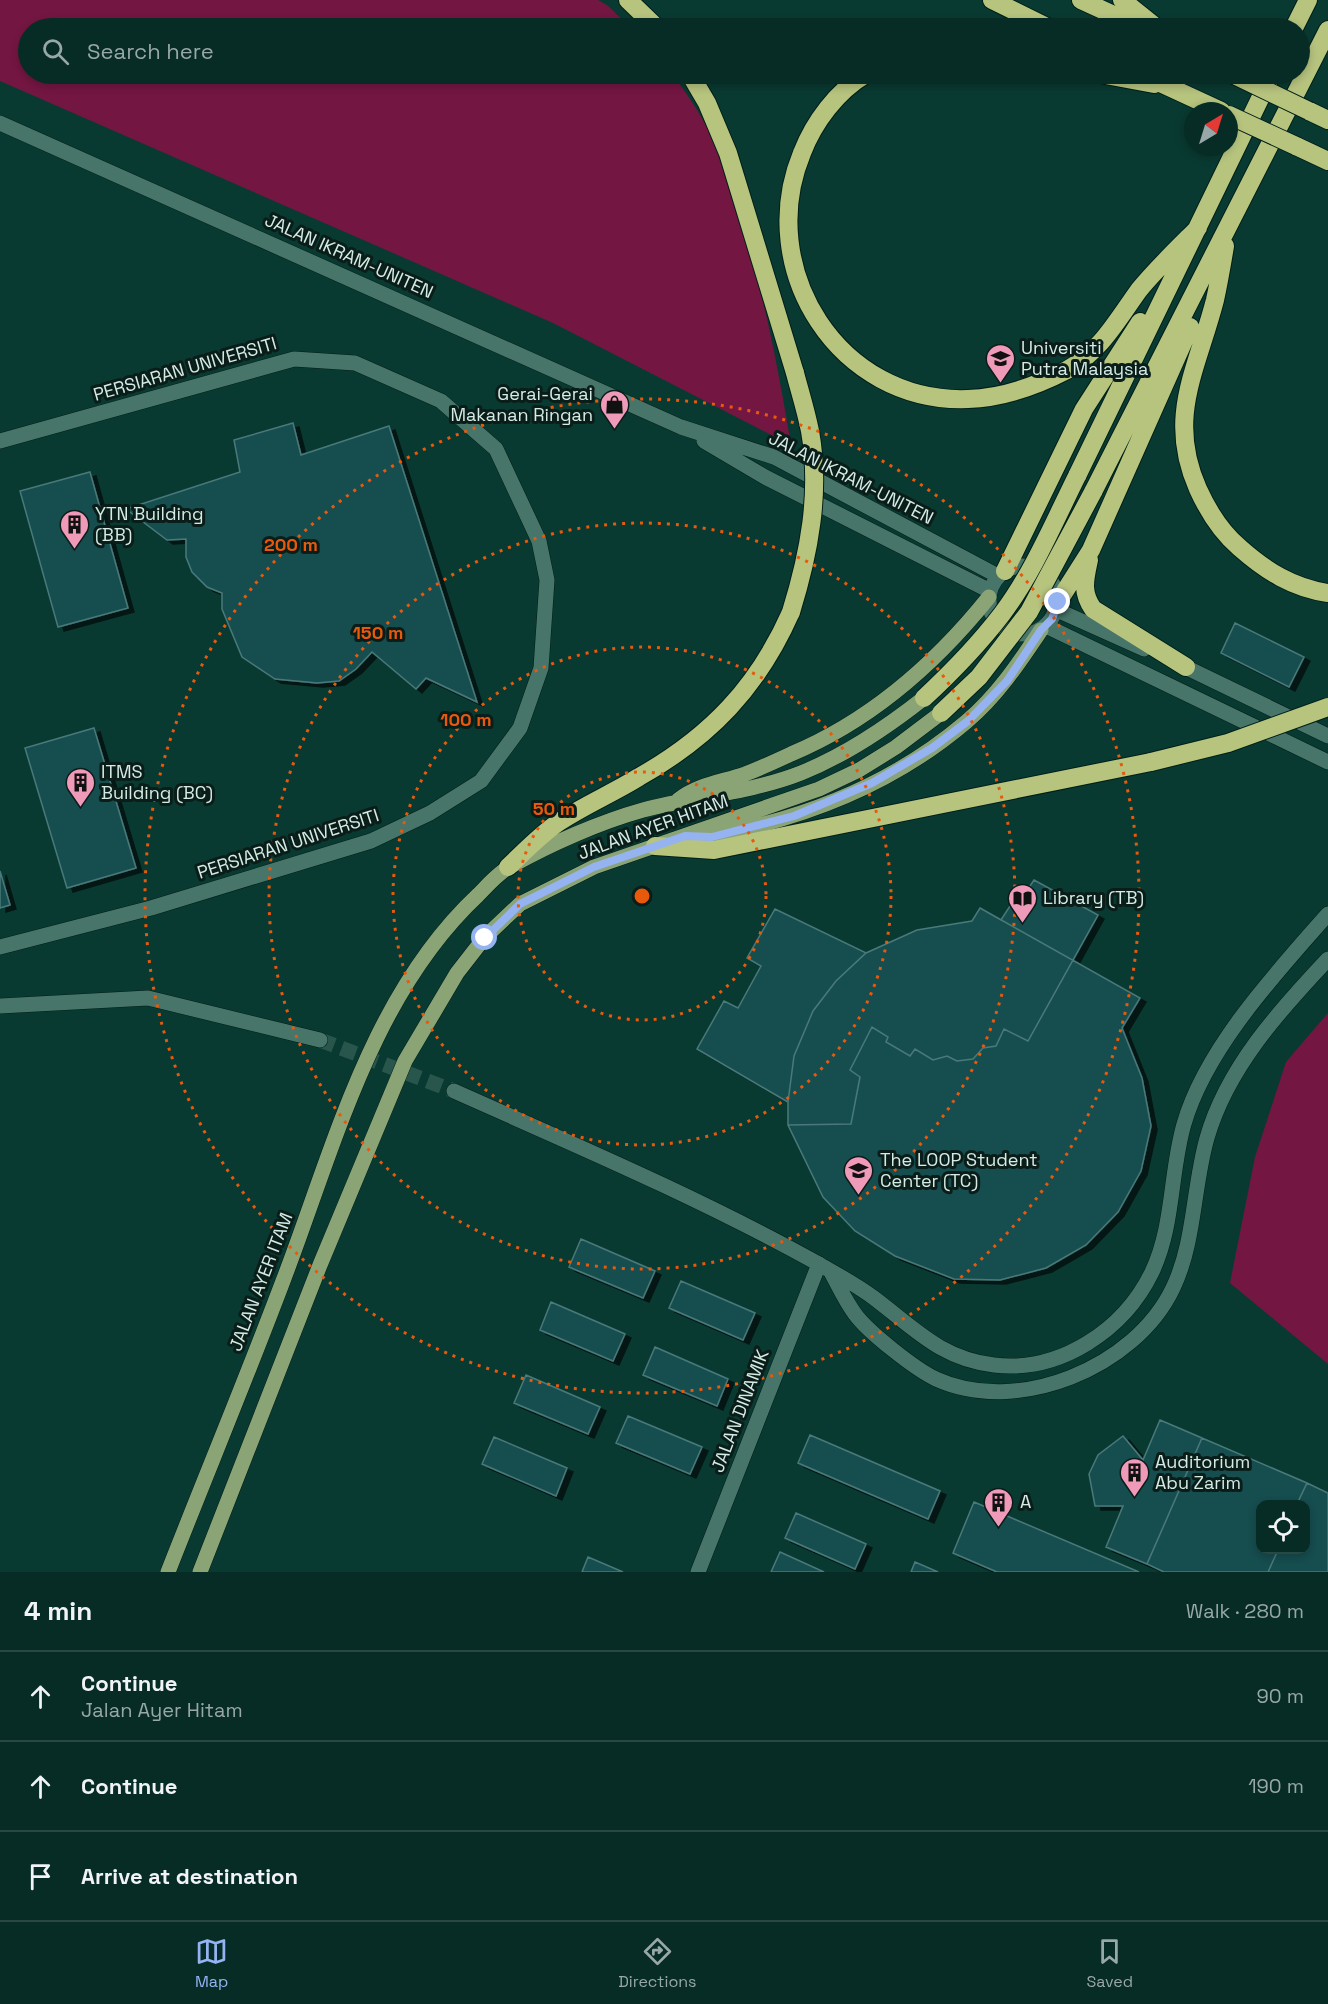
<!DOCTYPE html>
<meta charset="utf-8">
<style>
:root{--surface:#072c25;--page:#10342d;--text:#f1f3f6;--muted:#98a7a7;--line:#284842;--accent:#95b2f1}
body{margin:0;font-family:"Space Grotesk",sans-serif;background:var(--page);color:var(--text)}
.controls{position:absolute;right:18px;bottom:18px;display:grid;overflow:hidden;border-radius:12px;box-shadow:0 3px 9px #0003}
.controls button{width:54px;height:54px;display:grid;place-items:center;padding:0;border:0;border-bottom:2px solid var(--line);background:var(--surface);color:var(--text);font:30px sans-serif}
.compass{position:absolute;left:1184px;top:102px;width:54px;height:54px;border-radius:50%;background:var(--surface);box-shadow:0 3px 9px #0003;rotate:38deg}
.stop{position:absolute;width:18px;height:18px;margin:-14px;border:4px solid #95b2f1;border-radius:50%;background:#fff}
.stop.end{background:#95b2f1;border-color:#fff;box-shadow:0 2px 6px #0008}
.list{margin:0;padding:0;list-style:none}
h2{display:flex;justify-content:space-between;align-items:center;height:78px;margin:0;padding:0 24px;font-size:26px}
h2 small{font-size:20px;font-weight:400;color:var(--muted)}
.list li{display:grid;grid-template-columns:39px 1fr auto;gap:18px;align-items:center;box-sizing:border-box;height:90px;padding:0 24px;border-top:2px solid var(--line)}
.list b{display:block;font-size:22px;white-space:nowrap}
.list p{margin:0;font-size:20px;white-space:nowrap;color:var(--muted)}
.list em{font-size:20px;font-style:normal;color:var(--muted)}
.icon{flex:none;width:33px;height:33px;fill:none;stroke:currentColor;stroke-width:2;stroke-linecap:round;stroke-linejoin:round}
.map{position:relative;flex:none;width:1328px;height:1572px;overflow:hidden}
.search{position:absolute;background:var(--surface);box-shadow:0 3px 9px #0003;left:18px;right:18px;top:18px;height:66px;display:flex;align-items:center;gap:15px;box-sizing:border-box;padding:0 21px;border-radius:33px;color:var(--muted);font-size:22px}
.sheet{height:348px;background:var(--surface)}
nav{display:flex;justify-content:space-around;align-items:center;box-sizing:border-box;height:84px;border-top:2px solid var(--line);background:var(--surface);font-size:16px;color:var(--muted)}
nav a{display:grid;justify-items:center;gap:3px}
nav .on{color:var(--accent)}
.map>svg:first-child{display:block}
.green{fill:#741642}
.building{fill:#184e4f;stroke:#49797a;stroke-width:1.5;filter:url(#shadow)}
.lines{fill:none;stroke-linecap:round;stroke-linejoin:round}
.tertiary-tunnel{stroke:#28554c;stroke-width:15;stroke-dasharray:15 8;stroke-linecap:butt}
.minor-casing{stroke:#001f19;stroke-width:16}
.tertiary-casing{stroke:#001f19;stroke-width:16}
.secondary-casing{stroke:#001f19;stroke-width:16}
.primary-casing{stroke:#001f19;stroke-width:16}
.motorway-casing{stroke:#001f19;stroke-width:20}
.minor{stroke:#48756a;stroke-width:15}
.tertiary{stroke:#48756a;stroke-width:15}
.secondary{stroke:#48756a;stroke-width:15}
.primary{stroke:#8ba476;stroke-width:15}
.motorway{stroke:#b7c47e;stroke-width:18}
.motorway-bridge-casing{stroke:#001f19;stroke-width:20;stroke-linecap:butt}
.motorway-bridge{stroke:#b7c47e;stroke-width:18}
.route{stroke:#95b2f1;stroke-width:8}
.ring{fill:none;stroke:#e8590c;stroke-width:3;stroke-dasharray:3 6}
.labels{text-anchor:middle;stroke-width:6;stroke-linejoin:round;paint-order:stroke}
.street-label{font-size:18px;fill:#d5ece6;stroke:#0a1d19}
.poi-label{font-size:18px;fill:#d5ece6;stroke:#0a1d19;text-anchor:start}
.centre{fill:#e8590c;stroke:#0a1d19;stroke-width:3}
.ring-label{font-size:18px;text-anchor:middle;font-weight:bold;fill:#e8590c;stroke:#0a1d19;stroke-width:6;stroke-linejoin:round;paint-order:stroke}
</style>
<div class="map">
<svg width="1328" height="1572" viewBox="0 0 1328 1572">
<defs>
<filter id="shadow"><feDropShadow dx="6" dy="4" stdDeviation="0" flood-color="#0009"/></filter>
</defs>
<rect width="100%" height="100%" fill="#093a31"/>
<!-- green -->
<path class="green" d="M0,0H598L607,5L631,28H28V74H673C684,91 698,109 707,128C750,225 774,341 791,445L553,323L0,81Z
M1328,1013V1364L1230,1283L1255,1157L1286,1062Z"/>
<!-- building -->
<path class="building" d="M293,423L301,455L389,426L477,702L426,678L416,689L372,652L356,669L339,681L317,683L275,679L242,657L222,609V593L207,587L192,572L186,557V539L167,540L126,509L240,472L234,440Z
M90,472L128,608L58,627L20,491Z
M1235,623L1304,657L1289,687L1221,653Z
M94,728L136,868L67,888L25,748Z
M0,871L10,905L0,908Z
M1034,880L1098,915L1028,1041L1004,1029L996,1046L983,1048L973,1059L957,1061L947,1056L933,1060L915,1049L910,1056L886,1042L888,1037L872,1027L850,1070L860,1077L851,1124L788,1125V1102L697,1049L724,1001L738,1008L761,966L747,958L775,909L866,953L917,930L972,921L980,908L1001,920L1019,892L1024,895Z
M980,908L1140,998L1122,1028L1142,1078L1151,1126L1141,1171L1118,1212L1086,1245L1046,1268L1000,1280L954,1279L895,1256L855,1231L823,1197L788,1125V1102L794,1056L813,1011L836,981L866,953L917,930L972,921Z
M581,1239L655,1271L643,1298L569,1267Z
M681,1281L755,1313L743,1340L669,1308Z
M551,1302L625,1334L613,1361L540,1330Z
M655,1347L728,1379L717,1406L643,1375Z
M526,1375L600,1407L588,1434L514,1403Z
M628,1416L702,1447L690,1474L616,1443Z
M1160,1420L1202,1438L1147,1564L1106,1547L1123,1506H1095L1089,1474L1098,1455L1123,1436L1143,1460Z
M810,1435L940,1491L928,1519L798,1463Z
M494,1437L567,1468L556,1496L482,1464Z
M1202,1438L1307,1483L1297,1504H1260V1550H1278L1268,1572H1164L1147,1564Z
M1307,1483L1328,1493V1572H1268L1278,1550H1306V1504H1297Z
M974,1502L1139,1572H997L953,1553Z
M796,1513L866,1544L855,1569L785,1538Z
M780,1552L824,1572H771Z
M588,1557L623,1572H582Z
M915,1562L938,1572H911Z"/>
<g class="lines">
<!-- tertiary-tunnel -->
<path class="tertiary-tunnel" d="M320,1040L454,1091"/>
<defs>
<path id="minor" d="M0,441L294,359L355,363L441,401L496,449L539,541L547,580L541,668L520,728L481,781L430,813L371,841L151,908L0,947
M698,1572L819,1264"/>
<path id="tertiary" d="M0,1006L148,998L320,1040
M454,1091C575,1145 700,1198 817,1263C836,1274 857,1285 874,1298C914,1328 941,1359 994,1365C1060,1373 1124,1330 1152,1272C1174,1226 1170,1172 1184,1124C1206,1048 1276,973 1328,914
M832,1274C839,1287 846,1302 855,1314C868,1332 915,1369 936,1379C1017,1416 1135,1368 1173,1288C1195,1242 1193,1187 1207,1138C1227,1068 1279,1011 1328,959"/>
<path id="secondary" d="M0,123L681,427L774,457L998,576
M704,441L765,477L990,591
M989 600a34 34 0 1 1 68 0a34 34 0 1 1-68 0Z
M1057,610L1144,649
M1046,626L1328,762
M1177,663L1328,736"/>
<path id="primary" d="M678,800C698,784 722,782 745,774C761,768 776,761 791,754C870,721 936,663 989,597
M693,836C715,837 734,831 756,826C832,807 906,773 966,722C997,696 1019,663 1041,630
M168,1572C206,1475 246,1379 283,1281C334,1148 371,995 478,895C488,885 499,872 511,866C550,844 600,822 643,810C696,796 750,793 801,773C846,755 886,728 924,698
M200,1572L320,1265L405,1061L457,973L485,937L520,904L594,867L819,789L859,770L896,747L941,713"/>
<path id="motorway" d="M628,0L657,28
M992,0L1049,28
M1081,0L1142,28
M1122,0L1157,28
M1294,28L1308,0
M690,74L707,103L728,153L795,373
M866,74C837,91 814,122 802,153C754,269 839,404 968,399C1003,398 1036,386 1067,370C1100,352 1118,319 1139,290C1157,268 1178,248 1198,228
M1100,74L1154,84
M1141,74L1221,111
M1309,111L1328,120
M1296,146L1328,161
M1225,246C1222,264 1219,282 1215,300C1197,370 1166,417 1198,489C1208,511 1222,533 1240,548C1266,571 1293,588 1328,593
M1077,476L1272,74
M1093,492L1328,30
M1089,560C1085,579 1081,592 1093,609L1186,667
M1005,571L1084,409L1140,322
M1058,602L1091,550L1190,327
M655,846L714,850L1151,762
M508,867C524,852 541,834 559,822C585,805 613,793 639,777C710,737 758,687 791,612"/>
</defs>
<!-- minor casing -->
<use href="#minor" class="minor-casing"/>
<!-- tertiary casing -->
<use href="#tertiary" class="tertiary-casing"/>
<!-- secondary casing -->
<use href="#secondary" class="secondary-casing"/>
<!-- primary casing -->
<use href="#primary" class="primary-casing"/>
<!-- motorway casing -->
<use href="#motorway" class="motorway-casing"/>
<!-- minor -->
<use href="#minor" class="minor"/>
<!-- tertiary -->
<use href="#tertiary" class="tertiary"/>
<!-- secondary -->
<use href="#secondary" class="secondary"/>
<!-- primary -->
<use href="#primary" class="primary"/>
<!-- motorway -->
<use href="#motorway" class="motorway"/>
<defs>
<path id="motorway-bridge" d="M1232,74L1309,111
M1229,115L1296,146
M791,612C809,554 821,492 810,431C806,411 800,392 795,373
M924,698C952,672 979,644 1002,614C1033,573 1054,522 1077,476
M941,713L979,677L1029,612L1093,492
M1151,762L1228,743L1328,707"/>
</defs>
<!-- motorway-bridge casing -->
<use href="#motorway-bridge" class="motorway-bridge-casing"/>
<!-- motorway-bridge -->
<use href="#motorway-bridge" class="motorway-bridge"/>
</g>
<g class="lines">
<!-- route -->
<path class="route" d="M485,938L520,904L594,867L685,836L712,837L794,816L872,783L932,748L968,721L1007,681L1041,630L1052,619L1058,602"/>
</g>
<!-- distance rings -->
<g class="ring">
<circle cx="642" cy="896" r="124"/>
<circle cx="642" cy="896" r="249"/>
<circle cx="642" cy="896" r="373"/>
<circle cx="642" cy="896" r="497"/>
</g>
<!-- icons -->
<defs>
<symbol id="university-pin" viewBox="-11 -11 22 30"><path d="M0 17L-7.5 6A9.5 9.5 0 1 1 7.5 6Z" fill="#ef9ab8" stroke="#0a1d19"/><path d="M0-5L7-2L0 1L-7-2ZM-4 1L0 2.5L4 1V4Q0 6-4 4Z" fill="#111"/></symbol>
<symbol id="shop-pin" viewBox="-11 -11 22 30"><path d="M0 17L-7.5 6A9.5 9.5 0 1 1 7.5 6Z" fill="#ef9ab8" stroke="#0a1d19"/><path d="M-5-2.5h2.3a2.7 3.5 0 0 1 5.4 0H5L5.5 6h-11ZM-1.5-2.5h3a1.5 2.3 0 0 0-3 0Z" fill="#111"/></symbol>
<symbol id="building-pin" viewBox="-11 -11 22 30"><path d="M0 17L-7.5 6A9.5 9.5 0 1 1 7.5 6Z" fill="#ef9ab8" stroke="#0a1d19"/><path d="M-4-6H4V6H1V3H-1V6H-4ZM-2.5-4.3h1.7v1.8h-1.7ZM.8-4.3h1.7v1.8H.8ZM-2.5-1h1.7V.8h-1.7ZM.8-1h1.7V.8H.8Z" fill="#111"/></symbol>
<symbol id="library-pin" viewBox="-11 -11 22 30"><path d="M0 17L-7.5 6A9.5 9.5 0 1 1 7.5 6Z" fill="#ef9ab8" stroke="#0a1d19"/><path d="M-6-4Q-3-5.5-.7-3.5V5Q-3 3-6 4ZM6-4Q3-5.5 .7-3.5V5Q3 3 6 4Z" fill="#111"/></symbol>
</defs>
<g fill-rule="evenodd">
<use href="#university-pin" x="984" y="342" width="33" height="45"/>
<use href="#shop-pin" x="598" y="388" width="33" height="45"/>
<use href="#building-pin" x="58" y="508" width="33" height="45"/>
<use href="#building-pin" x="64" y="766" width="33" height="45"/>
<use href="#library-pin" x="1006" y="882" width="33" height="45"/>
<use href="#university-pin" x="842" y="1154" width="33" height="45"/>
<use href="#building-pin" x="1118" y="1456" width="33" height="45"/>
<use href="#building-pin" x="982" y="1486" width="33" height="45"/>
</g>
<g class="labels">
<!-- street labels -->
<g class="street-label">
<text transform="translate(349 256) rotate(24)" y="6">JALAN IKRAM-UNITEN</text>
<text transform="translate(185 369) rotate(-16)" y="6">PERSIARAN UNIVERSITI</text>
<text transform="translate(851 478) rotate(27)" y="6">JALAN IKRAM-UNITEN</text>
<text transform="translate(653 827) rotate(-20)" y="6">JALAN AYER HITAM</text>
<text transform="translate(288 844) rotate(-18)" y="6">PERSIARAN UNIVERSITI</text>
<text transform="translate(261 1282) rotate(-69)" y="6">JALAN AYER ITAM</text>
<text transform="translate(740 1411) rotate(-69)" y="6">JALAN DINAMIK</text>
</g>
<!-- poi labels -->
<g class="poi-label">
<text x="1021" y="354">Universiti<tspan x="1021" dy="21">Putra Malaysia</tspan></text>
<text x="593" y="400" text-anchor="end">Gerai-Gerai<tspan x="593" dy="21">Makanan Ringan</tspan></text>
<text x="95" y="520">YTN Building<tspan x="95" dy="21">(BB)</tspan></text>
<text x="101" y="778">ITMS<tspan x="101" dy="21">Building (BC)</tspan></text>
<text x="1043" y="904">Library (TB)</text>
<text x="880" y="1166">The LOOP Student<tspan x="880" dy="21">Center (TC)</tspan></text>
<text x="1155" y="1468">Auditorium<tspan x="1155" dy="21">Abu Zarim</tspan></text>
<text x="1020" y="1508">A</text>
</g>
</g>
<circle cx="642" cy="896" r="9" class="centre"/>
<g class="ring-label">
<text x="291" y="551">200 m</text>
<text x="378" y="639">150 m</text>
<text x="466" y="726">100 m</text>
<text x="554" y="815">50 m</text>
</g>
</svg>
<div class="controls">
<button><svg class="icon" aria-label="locate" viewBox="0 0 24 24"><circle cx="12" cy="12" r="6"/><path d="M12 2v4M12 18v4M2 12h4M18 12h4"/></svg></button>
</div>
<svg class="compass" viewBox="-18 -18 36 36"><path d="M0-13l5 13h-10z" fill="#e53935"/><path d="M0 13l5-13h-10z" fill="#98a7a7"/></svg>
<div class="stop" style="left:485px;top:938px"></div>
<div class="stop end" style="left:1058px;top:602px"></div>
<div class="search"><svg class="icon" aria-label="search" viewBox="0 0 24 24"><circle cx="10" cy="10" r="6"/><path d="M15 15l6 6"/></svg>Search here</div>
</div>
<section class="sheet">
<h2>4 min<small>Walk · 280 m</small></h2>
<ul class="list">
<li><svg class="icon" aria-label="ahead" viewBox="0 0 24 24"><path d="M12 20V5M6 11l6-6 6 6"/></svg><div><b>Continue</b><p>Jalan Ayer Hitam</p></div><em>90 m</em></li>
<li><svg class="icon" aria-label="ahead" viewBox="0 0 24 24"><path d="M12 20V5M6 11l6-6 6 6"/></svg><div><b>Continue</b></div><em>190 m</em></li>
<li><svg class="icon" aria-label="arrive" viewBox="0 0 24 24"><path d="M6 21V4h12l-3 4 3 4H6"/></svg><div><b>Arrive at destination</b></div></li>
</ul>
</section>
<nav>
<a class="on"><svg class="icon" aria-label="map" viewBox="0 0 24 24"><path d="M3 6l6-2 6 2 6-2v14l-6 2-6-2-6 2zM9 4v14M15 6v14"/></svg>Map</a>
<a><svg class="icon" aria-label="directions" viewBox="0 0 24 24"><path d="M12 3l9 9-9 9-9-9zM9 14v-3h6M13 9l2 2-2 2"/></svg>Directions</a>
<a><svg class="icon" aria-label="saved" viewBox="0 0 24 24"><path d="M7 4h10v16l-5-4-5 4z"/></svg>Saved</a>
</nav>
